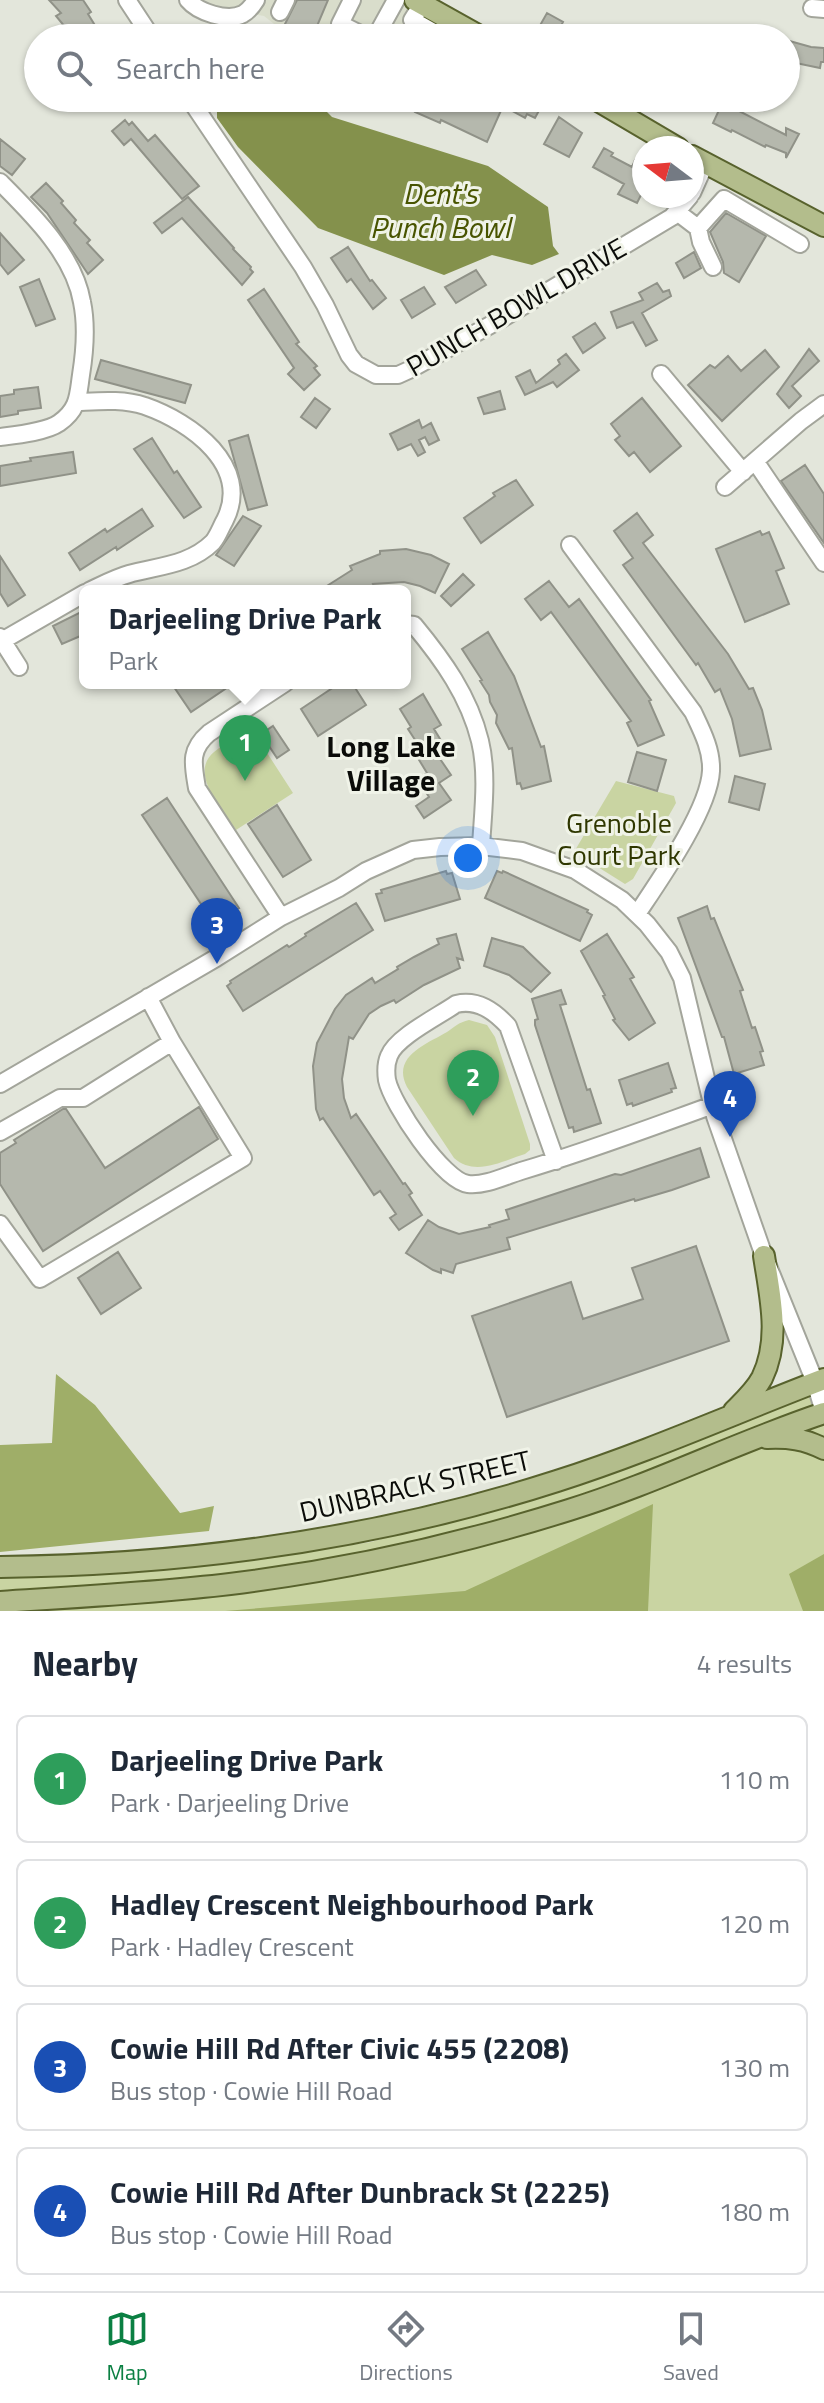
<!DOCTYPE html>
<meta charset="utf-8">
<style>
:root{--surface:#fff;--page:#f2f2f3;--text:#1f2937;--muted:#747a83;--line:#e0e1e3;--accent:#0b8043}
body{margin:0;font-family:"Titillium Web",sans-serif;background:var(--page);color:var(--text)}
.compass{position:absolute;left:632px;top:136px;width:72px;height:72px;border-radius:50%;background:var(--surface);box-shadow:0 2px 6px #0004;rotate:286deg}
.you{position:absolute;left:468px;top:858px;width:28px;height:28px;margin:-20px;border:6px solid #fff;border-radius:50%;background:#1a73e8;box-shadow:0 0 0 12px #1a73e833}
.badge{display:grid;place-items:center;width:52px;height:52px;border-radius:50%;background:var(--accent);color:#fff;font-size:26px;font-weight:700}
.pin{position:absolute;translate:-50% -66px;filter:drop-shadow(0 2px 4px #0008)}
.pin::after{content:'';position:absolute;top:42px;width:28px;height:24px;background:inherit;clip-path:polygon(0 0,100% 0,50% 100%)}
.popup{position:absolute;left:79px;top:585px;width:332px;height:104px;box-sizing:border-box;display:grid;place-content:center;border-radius:12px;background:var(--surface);filter:drop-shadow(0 2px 6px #0005);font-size:26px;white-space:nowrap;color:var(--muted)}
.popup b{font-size:30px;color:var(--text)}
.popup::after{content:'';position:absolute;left:50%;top:100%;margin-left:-16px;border:16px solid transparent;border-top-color:var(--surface)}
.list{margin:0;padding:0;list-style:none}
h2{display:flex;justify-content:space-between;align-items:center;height:104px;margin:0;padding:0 32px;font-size:34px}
h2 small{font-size:26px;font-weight:400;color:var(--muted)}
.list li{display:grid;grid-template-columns:52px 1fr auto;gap:24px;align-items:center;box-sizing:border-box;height:128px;margin:0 16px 16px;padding:0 16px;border:2px solid var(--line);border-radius:12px}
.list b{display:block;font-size:30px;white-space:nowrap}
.list p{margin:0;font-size:26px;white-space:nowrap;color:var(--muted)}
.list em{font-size:26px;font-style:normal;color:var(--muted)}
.icon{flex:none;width:44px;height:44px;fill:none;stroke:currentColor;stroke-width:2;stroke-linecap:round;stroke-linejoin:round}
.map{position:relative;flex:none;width:824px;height:1611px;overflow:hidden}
.search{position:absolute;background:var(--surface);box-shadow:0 2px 6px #0004;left:24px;right:24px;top:24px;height:88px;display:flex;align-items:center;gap:20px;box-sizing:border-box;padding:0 28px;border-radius:44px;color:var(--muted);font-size:30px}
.sheet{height:680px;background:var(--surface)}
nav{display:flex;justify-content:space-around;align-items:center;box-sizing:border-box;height:112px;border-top:2px solid var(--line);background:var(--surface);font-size:22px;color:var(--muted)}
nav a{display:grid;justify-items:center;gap:4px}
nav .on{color:var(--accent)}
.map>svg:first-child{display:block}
.built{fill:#d9ddcb}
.green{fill:#c9d4a2}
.forest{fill:#9fae68}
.water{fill:#84914c}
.building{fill:#b5b8ad;stroke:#909288;stroke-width:2}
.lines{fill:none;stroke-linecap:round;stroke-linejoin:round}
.minor-casing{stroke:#a3a59b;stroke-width:20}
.major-casing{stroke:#58622d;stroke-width:24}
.minor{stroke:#fff;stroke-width:16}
.major{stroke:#b3bd8c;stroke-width:20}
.labels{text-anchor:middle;stroke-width:6;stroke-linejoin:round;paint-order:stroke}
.street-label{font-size:28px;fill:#0b0c09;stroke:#f0f3e8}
.park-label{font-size:28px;fill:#2f3700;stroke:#f0f3e8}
.water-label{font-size:30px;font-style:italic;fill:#485400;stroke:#f0f3e8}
.neighbourhood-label{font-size:30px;font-weight:bold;fill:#0b0c09;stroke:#f0f3e8}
</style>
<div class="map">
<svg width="824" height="1611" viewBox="0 0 824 1611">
<rect width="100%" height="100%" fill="#e3e6db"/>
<!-- built -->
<path class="built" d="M196,0H418L488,38H292L264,16L221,9Z"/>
<!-- green -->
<path class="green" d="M251,728L293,793L236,830C223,810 188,774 214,752C225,743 239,736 251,728Z
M616,781L674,796L676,803L633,879L625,884L574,852Z
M469,1020L487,1025L495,1037L530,1144V1150L525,1154C502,1161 475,1177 454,1158L407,1087C391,1056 427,1044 447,1032C453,1028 459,1022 469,1020Z
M824,1386V1611H0V1578L238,1562L371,1542L617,1469Z"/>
<!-- forest -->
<path class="forest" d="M56,1374L95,1405L180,1513L214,1506L209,1531L0,1552V1445L52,1443Z
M653,1504L648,1611H225L465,1591Z
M824,1554V1611H803L789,1574Z"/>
<!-- water -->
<path class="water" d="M217,98H313L332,117L488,166L548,207L553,246L559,254L532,265L492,255L444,275L318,228L238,147L217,118Z"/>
<!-- building -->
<path class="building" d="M49,0H83L91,12L88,14L96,27L80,38H74L56,16L61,13Z
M297,0H328L317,26L343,38H300L288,33L290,29L284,26Z
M547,13L563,22L555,37L538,29Z
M786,40L811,47L824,48V62H821L820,68L786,61Z
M421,98H528L542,105L535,118L527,114L525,118L503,106L487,142L441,120L440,123L415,112Z
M696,98H736L732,104L739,108L737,110L786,135V128L799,134L786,158V153L766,145L765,147L732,130L731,132L713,123L720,108L695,101Z
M559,117L582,133L569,157L544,144Z
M125,120L129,125L132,122L148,141L155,135L199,186L182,199L131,139L124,145L112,131Z
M0,139L25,159L12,175L0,166Z
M604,148L613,153L611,156L632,167L635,160L644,164V189L637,203L618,194L624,184L593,167Z
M46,183L63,201L61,203L76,220L74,223L90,240L87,243L103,260L88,274L47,213L31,197Z
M188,197L234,248L233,249L251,267L250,269L253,272L242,285L182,218L162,233L154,223Z
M726,213L766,236L739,282L724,273L723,262L710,232Z
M0,233L24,260L8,274L0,264Z
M348,247L370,281L372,280L386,298L373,309L351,279L347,282L331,258Z
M694,252L701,268L684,278L676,263Z
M476,270L486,285L456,303L445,287Z
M39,279L55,319L36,326L20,287Z
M657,283L663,292L669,290L671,296L642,313L657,340L646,346L633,322L617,328L611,312L643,300L639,293Z
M424,287L435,304L412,318L401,300Z
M264,289L299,342L296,344L317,366L314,368L320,375L304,390L288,374L294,368L248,300Z
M595,323L605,338L583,353L573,337Z
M809,349L819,361L792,386L801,396L789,408L777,394Z
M765,350L779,367L722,421L688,385L710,365L715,368L728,356L741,371Z
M566,354L579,370L557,387L553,382L525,395L516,377L530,370L536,383L560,364L558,360Z
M101,360L191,385L185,403L95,379Z
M38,387L41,408L18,411V414L0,417V396L14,394V390Z
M500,391L505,409L484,414L478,398Z
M315,398L330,409L316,428L301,417Z
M642,398L681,446L650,472L634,452L629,456L615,440L620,436L611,424Z
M419,420L422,428L431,423L439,440L429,445L425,437L419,440L425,452L418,456L411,444L398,450L390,434Z
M248,435L267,505L248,510L229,441Z
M152,438L174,473L177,471L201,507L184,518L134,449Z
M73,452L76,473L0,486V466L31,461L30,458Z
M805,465L824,494V543L781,481Z
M516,480L533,505L481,543L464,518L495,496L493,493Z
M142,509L153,526L117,550L116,547L80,570L69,553L105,529L107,532Z
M637,513L653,535L643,543L728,654L749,689L753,688L762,710L771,749L740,756L732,719L720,689L715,692L698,663L696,665L623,565L633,558L614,531Z
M243,516L261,526L234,566L216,555Z
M760,531L762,535L769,532L784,568L776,571L789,604L745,622L716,549Z
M406,549L431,555L449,564L435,593L420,586L404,582L373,584L376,591H319L352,570L350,566L380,554V551Z
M0,556L25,595L8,606L0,593Z
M463,574L474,585L451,606L441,596Z
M549,581L569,607L579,599L651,700L649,701L664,735L638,746L627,723L631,721L551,612L541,620L525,599Z
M85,610V634L62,644L53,626Z
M488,632L514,676L541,747L544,746L551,781L522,789L520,783L517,784L512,748L509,749L496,723L497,715L490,702L489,695L480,681L482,680L462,649Z
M181,683H234L191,712L174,687Z
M340,683H352L366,705L318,736L301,709Z
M423,694L441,725L434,729L445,747L436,753L451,775L439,783L451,800L424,818L416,806L429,797L418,779L427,773L413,750L419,746L408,729L411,727L400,709Z
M273,726L289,750L277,758L261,734Z
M637,752L666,760L657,791L628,782Z
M735,776L765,784L759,810L729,802Z
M167,798L239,908L237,909L240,913L217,928L142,815Z
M277,805L311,860L283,877L248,824Z
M446,871L447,874L452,873L460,899L385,921L376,894L382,893L381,890Z
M497,871L502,873L503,871L588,910L587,912L592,915L580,941L485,898Z
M356,903L373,930L243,1011L227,986L231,983L230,981L287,945L289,947L306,936L305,934Z
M707,906L711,919L714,918L743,990L740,991L752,1028L755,1027L763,1051L760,1052L764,1065L734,1074L724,1037H722L678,918Z
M456,934L463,960L457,958L460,968L424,985L396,1003L394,1000L381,1006L369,1014L353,1039L349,1037L342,1079L344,1098L351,1118L356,1114L403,1184L405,1183L412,1193L409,1195L422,1215L399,1230L390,1218L396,1214L380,1191L374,1195L323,1118L320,1120L316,1109L313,1066L317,1043L335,1009L346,995L372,978L375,983L398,969L397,967L414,957L439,944L437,939Z
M607,934L634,977L630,979L655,1023L629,1040L613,1020L615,1019L603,996L605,995L581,951Z
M492,938L523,947L550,973L531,992L509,975L484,966Z
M561,990L566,1004L560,1005L587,1090L590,1089L601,1123L574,1132L573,1127L569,1128L551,1074L535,1025V1020L538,1019L532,999Z
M668,1063L676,1088L671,1089L672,1092L633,1106L632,1103L627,1105L619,1080Z
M199,1107L218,1139L43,1251L0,1184V1153L16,1143L14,1140L63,1109H66L105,1168Z
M700,1148L709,1177L672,1190L635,1201L634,1199L507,1238L510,1249L456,1264L453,1273L441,1269V1273L433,1270L406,1253L428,1220L439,1227L459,1234L490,1227L489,1225L509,1219L506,1210L615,1174L621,1175Z
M696,1246L729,1341L507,1417L472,1316L571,1282L583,1319L643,1299L632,1268Z
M118,1252L141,1288L101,1314L78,1278Z"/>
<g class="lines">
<defs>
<path id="minor" d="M127,0L152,38
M188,0C198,12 227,22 243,14C248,11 253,5 256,0
M352,0L340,24L368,38
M422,4L412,20L444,38L454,22
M812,8L824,9
M280,12L286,0
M375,38L396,0
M189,98L303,267L325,305L349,355L356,364L376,375H398L409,370L503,318L672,217L690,196
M0,182C32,214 74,255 82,302C87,326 85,350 81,375C78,395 79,409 59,423C46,432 16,435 0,437
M692,193L705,164
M677,212L698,228L724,199L800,244
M698,228L701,242L713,267
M661,374L743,472
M78,402C101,401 123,399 145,406C191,422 252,466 225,520C221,527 218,536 213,542C190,565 158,566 129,574C115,578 102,585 89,591
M755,461L824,563
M725,487L801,421L824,404
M570,545L693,712C702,731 712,750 711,771C709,810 659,881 637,914
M405,624L414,625C443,660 469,696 480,741C488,774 483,812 481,846
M0,637L19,667
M0,642L85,593
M281,917L197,788C193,764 189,750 209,733L285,683
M0,1084L216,958L281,917L339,888L366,871L413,850L440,847L481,846L522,851L575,870L622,900L647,924L669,952L682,978L715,1116L764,1256L815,1382L824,1412
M0,1132L60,1098H83L172,1042L148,997
M556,1161L508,1026C494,1011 478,999 456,1004C439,1016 396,1037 389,1056C386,1063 386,1073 387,1080C392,1104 443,1181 468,1184C485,1186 505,1176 521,1171C586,1152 649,1128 713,1105
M0,1224L40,1279L243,1158L172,1042"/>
<path id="major" d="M415,0L483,38
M593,98L678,148
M692,156L824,226
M734,1411C744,1401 755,1391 762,1378C781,1339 770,1296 764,1256
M767,1438C788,1437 805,1439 824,1449
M0,1567C188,1565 377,1539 557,1481C648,1452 735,1413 824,1379
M0,1602C77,1597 154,1593 230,1584C345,1570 458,1545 569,1510C656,1483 737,1442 824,1413"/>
</defs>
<!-- minor casing -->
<use href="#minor" class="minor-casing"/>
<!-- major casing -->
<use href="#major" class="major-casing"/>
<!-- minor -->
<use href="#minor" class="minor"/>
<!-- major -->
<use href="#major" class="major"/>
</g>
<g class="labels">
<!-- street labels -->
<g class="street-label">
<text transform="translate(516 307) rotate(-30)" y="10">PUNCH BOWL DRIVE</text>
<text transform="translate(415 1486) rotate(-13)" y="10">DUNBRACK STREET</text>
</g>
<!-- park labels -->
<g class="park-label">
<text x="619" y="833">Grenoble<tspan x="619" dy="32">Court Park</tspan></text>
</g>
<!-- water labels -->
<g class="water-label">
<text x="440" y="204">Dent's<tspan x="440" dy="34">Punch Bowl</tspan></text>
</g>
<!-- neighbourhood labels -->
<g class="neighbourhood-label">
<text x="391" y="757">Long Lake<tspan x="391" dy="34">Village</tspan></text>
</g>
</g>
</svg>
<svg class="compass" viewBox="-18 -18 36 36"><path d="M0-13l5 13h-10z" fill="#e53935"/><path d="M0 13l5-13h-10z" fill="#747a83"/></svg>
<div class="you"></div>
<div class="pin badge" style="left:245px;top:781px;background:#2e9e5b">1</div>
<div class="popup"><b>Darjeeling Drive Park</b>Park</div>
<div class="pin badge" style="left:473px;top:1116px;background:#2e9e5b">2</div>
<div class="pin badge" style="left:217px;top:964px;background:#1a4fb4">3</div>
<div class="pin badge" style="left:730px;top:1137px;background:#1a4fb4">4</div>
<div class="search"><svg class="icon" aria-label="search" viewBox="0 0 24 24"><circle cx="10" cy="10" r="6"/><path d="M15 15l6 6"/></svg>Search here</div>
</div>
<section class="sheet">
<h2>Nearby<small>4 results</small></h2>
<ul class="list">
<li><span class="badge" style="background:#2e9e5b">1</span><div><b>Darjeeling Drive Park</b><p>Park · Darjeeling Drive</p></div><em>110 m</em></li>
<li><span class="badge" style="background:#2e9e5b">2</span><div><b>Hadley Crescent Neighbourhood Park</b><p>Park · Hadley Crescent</p></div><em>120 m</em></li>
<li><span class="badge" style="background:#1a4fb4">3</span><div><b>Cowie Hill Rd After Civic 455 (2208)</b><p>Bus stop · Cowie Hill Road</p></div><em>130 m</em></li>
<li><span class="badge" style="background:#1a4fb4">4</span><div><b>Cowie Hill Rd After Dunbrack St (2225)</b><p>Bus stop · Cowie Hill Road</p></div><em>180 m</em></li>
</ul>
</section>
<nav>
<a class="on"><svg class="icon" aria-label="map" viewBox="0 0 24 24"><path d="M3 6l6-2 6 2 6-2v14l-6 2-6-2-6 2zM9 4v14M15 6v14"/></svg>Map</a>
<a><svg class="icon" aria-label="directions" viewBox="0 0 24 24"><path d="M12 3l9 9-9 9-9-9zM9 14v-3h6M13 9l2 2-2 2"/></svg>Directions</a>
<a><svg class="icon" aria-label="saved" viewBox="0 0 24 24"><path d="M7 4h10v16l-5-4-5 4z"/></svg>Saved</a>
</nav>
